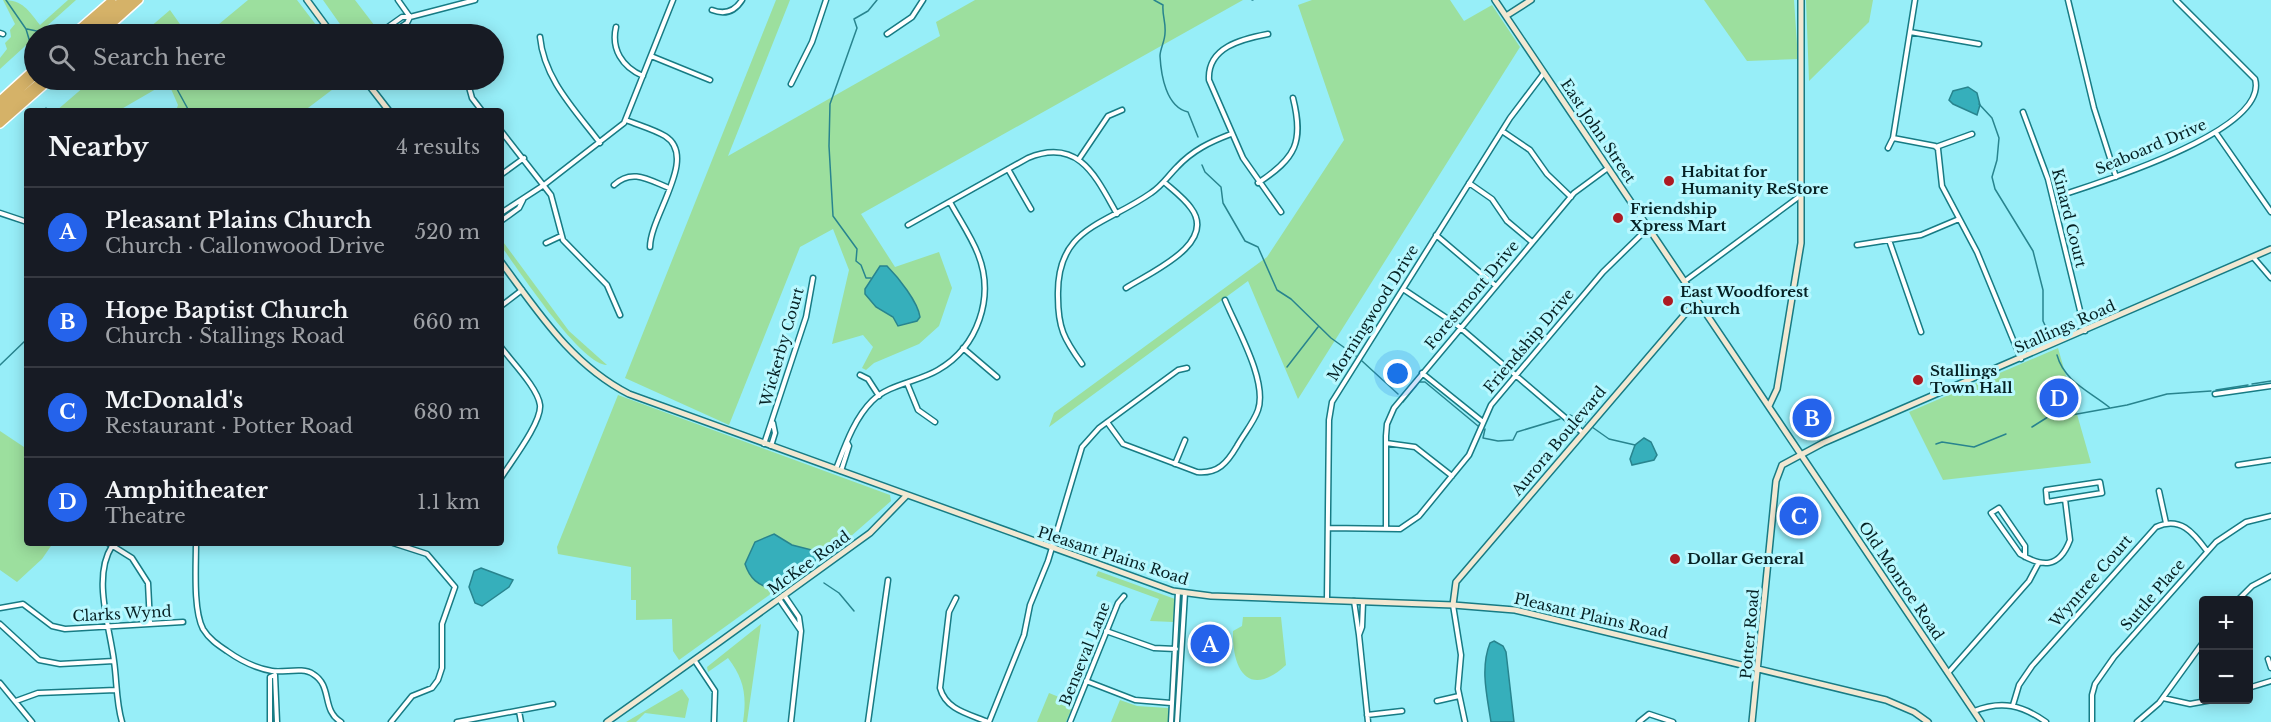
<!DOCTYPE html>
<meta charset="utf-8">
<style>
:root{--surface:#171b24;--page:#20242c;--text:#f1f3f6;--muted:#9ea1a6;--line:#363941;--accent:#2563eb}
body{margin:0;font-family:"Libre Baskerville",serif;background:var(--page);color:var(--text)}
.controls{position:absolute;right:18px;bottom:18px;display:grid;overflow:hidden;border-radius:6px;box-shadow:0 3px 15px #0003}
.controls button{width:54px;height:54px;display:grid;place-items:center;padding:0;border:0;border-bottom:2px solid var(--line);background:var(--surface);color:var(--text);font:30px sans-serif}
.you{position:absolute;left:1398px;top:374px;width:21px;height:21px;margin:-15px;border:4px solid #fff;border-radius:50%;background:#1a73e8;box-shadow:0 0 0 9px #1a73e833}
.badge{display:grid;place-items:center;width:39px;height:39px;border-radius:50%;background:var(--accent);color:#fff;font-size:20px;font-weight:700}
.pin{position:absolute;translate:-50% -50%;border:3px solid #fff;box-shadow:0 2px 6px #0006}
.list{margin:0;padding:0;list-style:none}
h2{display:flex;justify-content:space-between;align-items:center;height:78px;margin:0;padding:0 24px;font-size:26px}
h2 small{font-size:20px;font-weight:400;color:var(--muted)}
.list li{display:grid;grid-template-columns:39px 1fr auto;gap:18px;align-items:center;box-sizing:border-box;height:90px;padding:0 24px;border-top:2px solid var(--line)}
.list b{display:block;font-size:22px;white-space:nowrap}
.list p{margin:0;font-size:20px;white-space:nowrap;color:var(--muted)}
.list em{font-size:20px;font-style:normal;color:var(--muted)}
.icon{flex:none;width:33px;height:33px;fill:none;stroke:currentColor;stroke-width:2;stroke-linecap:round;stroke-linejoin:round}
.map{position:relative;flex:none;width:2271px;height:722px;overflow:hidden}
.search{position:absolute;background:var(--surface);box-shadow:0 3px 15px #0003;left:24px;top:24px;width:480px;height:66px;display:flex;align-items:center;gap:15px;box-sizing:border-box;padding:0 21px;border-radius:33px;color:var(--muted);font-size:22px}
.panel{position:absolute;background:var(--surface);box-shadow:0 3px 15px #0003;left:24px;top:108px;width:480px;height:438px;border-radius:6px}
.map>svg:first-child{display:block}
.green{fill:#9cdf9e}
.water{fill:#36afbb;stroke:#28848e;stroke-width:1.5}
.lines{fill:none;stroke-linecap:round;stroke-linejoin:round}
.stream{stroke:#28848e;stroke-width:1.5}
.street-casing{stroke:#177b84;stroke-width:7}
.secondary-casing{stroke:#177b84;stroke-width:8}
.highway-casing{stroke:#fff;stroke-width:10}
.street{stroke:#fff;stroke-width:4}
.secondary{stroke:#f2e8d2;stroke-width:5}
.highway{stroke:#d5b268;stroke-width:7}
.poi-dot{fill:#ad1a22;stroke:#b8f8ff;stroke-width:2}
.labels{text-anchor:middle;stroke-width:6;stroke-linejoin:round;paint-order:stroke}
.street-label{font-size:15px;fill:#062124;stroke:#b8f8ff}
.poi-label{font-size:15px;font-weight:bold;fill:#062124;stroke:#b8f8ff;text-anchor:start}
</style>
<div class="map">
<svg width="2271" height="722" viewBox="0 0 2271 722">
<rect width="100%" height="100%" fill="#97eef8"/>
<!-- green -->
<path class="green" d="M3,0C23,0 28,10 40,25L68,0H76L38,34H34V38L0,69V58L7,49L5,43L11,37L10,30L15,24Z
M248,0H297L323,34H207Z
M323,0H355L378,30L370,34H347Z
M776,0H790L728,156L940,36L936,22L975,0H1243L861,214L895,267L939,252L952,288L939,326L919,344L874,363L866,370L862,368L873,347L863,335L832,344L849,270L833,229L800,247L729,425L625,378Z
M1312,0H1450L1464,21L1492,5L1520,47L1298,399L1248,281L1049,427L1054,413L1267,257L1344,140L1298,5Z
M1704,0H1794L1798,59L1747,61Z
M1806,0H1873L1869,22L1809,81Z
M170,10L187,34H142Z
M92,80H345L304,111H176L178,105L168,82L118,111H56Z
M501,239L569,331L607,365C580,364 519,270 501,246Z
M2058,348L2091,463L1943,480L1909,412Z
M618,395L890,495L891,501L850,537L679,660L673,651L672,619L636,620V600H631V567L558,554L557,547Z
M0,431L27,449V543H53L42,559L17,582L0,570Z
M1098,571L1175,599L1173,622L1150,621L1159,599L1096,576Z
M1243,617H1281L1286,665C1249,699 1232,670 1233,631L1242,626Z
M761,624L747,722H743C747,695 744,679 728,658L708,672L707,667Z
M682,689L689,699L685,718L645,713L636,722H626Z
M1049,693L1074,703L1066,722H1037Z
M1120,700L1137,706L1168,708V722H1111Z"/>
<!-- water -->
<path class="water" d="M1968,87L1977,93L1980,105L1977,115L1953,104L1949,100L1953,91Z
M880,266H887C898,277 918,302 920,317L917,321L898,326L893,317L876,307L865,294V289Z
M1644,438L1651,442L1657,455L1654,460L1632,465L1630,459L1635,445Z
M774,534L792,545L816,551L818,559L794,577L772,589C758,585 750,579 745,564L755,542Z
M481,568L513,580L509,587L482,606L475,603L469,587L474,571Z
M1494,641L1503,646L1506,652L1514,722H1491C1487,696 1480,668 1490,643Z"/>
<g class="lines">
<!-- stream -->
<path class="stream" d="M6,0L26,29L32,49
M1154,0L1163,5C1162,15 1166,22 1165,33C1165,41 1160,49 1160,56C1161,75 1166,107 1188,112L1198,137
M1252,0H1253
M27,29L51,34
M172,80L189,111
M1979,104L1992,118L1999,138L1997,160L1992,177L1995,189L2033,251L2043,290V321L2052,340
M46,108V111
M1202,165L1205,172L1221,187L1223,203L1245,241L1258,247L1277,290L1291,299L1331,338L1356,356
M871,278H866L861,265L856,261L857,249L833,216L829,146L830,104L857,28L854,19L868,11L877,0
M2057,355C2064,381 2089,391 2109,407
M1362,361L1398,394
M0,365L27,339
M1287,367L1318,327
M2252,384L2271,381
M2216,390L2248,385
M1403,402L1419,382H1425L1478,426
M1570,415L1585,422
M1592,427L1609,439L1635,445
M2032,427L2051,415L2066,416L2127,405L2167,394L2211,391
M1485,429L1483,438L1498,441L1513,440L1517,432L1560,419
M1936,444L1942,442L1974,447L2006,434
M824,583L839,593L854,611"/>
<defs>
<path id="street" d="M398,0L410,17L475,0
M2068,0L2094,108L2116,177
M712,10C725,15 735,11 742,0
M616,27C611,49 622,67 643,76
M1910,32L1979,44
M0,33L3,34
M378,34L402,17H410L407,23L391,34
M887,34L912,17L923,0
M1268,34C1242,39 1207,47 1209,80L1243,158L1281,212
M540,37C544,79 575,110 600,143
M651,56L710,80
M467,80L472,98L482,111
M791,84L812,42L826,0
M2023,112L2048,179L2085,331
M626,120C638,125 653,129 665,136C699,157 650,216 650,247
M501,131L551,195L563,240L607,285L620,315
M1502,131L1530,150L1547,174L1571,197
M2216,133L2271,212
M1893,138L1935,146L1938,149L1942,186L1977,252L2021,359
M1936,147L1972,134
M1888,148L1893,138L1915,0
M1079,159L1108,116L1122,110
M1008,169L1031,209
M502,174L524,158
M1258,183C1296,158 1304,142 1293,98
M1469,183L1492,199L1507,221L1532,242
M614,185C632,168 649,180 669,188
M2059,196C2095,184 2270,131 2255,79L2176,0
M0,213L27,222
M501,213L544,185L624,123L673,0
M501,221L519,208L523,200
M908,225L1028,158C1079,137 1096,177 1117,214
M1436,235L1496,286
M1889,240L1921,332
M546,243L561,236
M1857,245L1921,235L1959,219
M2253,257L2271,278
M1685,281L1800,196
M1126,288C1149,273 1218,244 1191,208C1184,198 1173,190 1164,182
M1403,289L1457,325L1582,432
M501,306L522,290
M501,347C511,361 538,388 540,405C542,422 511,462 501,478
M963,348L997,377
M1082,364C1064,339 1058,328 1058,297C1056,227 1104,226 1151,193C1162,186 1168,176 1177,167C1193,150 1210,142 1231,134
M1422,373L1483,422
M860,375L868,379L879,396
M907,383L918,410L935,422
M2215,394L2271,386
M1107,422L1123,444L1197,472C1218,474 1227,463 1237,446C1243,435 1254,422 1258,410C1268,381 1236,327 1225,300
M1386,443L1415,447L1452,476
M764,444L806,317L813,278
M771,446L775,433L773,423
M1175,464L1185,440
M2238,465L2271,460
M836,469C845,446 854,419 872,401C889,384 918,382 938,370C978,347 995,297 978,254C971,236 959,219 950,202
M841,471L849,446L847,442
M2159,491L2166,523
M1328,528L1400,529L1419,516L1469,455L1491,405L1603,272L1648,228
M1386,529V436L1387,424L1394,408L1574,193L1608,168
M108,543L132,558L148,583L150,623
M196,543C196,566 193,610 203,629C209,639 218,645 227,651C241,661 255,668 272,671C284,673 303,667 313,674C333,686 321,710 341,722
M112,546C92,577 110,628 114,661C117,682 116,702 122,722
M2025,557V546L1999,508L1991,513L2020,554C2042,567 2059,569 2070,540L2065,499L2102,493L2100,482L2046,490L2047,502L2065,499
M956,598L949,612L940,688C946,710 969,714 988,722
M779,599L801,631L799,617L784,595
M1327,600L1329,420L1332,402L1510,118L1544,73
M2238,600L2252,586L2271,576
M1354,601L1359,635L1362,627L1363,602
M1453,605L1461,655L1458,689L1465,722
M0,608L23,604L52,626L65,629L183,622
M0,624L39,660L60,664L114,661
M1106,631L1154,648L1176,649
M1359,635L1368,722
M2268,659L2271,668
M695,661L715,691L714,722
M1948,673L2029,581L2038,564
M1086,681L1135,700L1171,703
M0,683L32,722
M2248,688L2271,681
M2163,698L2190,704L2212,700
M16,701L38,693L116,690
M1437,701L1459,696
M2013,705L2019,685L2032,666L2156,527C2180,516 2193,532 2207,551
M519,711L521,722
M1974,711C2002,700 2022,705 2046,722
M1367,715L1402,711
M270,722V677L275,675L277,722
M391,722L412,696L432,688L438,680L442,668V624L455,587L427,554L393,543
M457,722L553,704
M791,722L801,631
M868,722L888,580
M989,722L1024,635L1030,605L1048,561L1082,447L1099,428L1178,370L1187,368
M1070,722L1118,603L1124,596
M1171,722L1178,592
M1177,722L1185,593
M1639,722L1649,714L1673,722
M2092,722V695L2095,684L2114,657L2216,542L2246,522L2271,516
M2137,722L2159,703L2204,641"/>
<path id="secondary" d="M307,0L332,34
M1495,0L1981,722
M1506,16L1531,0
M365,80L389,111
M501,262C539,313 571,364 629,394L1173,591L1211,596L1453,605L1515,610L1886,700L1914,712L1928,722
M1769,406L1777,389L1801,243V0
M1453,605L1456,582L1697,300
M718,643L870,533L907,495
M607,722L718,643L666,680
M1752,722L1776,481L1782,465L1823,443L2271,249"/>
<path id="highway" d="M73,34L112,0
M83,34L122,0
M92,34L131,0
M101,34L139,0
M0,100L34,69
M0,108L34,77
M0,116L42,80
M0,124L50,80"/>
</defs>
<!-- street casing -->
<use href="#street" class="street-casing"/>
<!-- secondary casing -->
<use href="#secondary" class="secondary-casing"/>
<!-- highway casing -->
<use href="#highway" class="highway-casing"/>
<!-- street -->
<use href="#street" class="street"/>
<!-- secondary -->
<use href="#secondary" class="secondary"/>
<!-- highway -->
<use href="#highway" class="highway"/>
</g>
<!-- markers -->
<g class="poi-dot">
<circle cx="1669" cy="181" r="6"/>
<circle cx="1618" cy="218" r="6"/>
<circle cx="1668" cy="301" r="6"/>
<circle cx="1918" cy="380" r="6"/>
<circle cx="1675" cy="559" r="6"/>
</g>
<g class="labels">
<!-- street labels -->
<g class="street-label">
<text transform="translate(1598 131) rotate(56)" y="5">East John Street</text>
<text transform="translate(2151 147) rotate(-23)" y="5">Seaboard Drive</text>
<text transform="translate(2069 218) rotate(76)" y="5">Kinard Court</text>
<text transform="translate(1472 295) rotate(-50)" y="5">Forestmont Drive</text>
<text transform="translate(1373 313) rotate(-58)" y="5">Morningwood Drive</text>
<text transform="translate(2065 327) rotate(-24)" y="5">Stallings Road</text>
<text transform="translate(1529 341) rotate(-50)" y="5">Friendship Drive</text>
<text transform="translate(782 347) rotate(-74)" y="5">Wickerby Court</text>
<text transform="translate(1559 441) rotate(-50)" y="5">Aurora Boulevard</text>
<text transform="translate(1113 556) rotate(18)" y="5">Pleasant Plains Road</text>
<text transform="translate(809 563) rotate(-36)" y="5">McKee Road</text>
<text transform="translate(1901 581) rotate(56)" y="5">Old Monroe Road</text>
<text transform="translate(2091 581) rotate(-49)" y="5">Wyntree Court</text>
<text transform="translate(2153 595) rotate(-49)" y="5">Suttle Place</text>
<text transform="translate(122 614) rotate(-3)" y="5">Clarks Wynd</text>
<text transform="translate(1591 616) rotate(13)" y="5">Pleasant Plains Road</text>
<text transform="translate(1750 634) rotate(-85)" y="5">Potter Road</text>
<text transform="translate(1085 654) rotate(-68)" y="5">Benseval Lane</text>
</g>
<!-- poi labels -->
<g class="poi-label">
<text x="1681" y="177">Habitat for<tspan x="1681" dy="17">Humanity ReStore</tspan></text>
<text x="1630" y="214">Friendship<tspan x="1630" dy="17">Xpress Mart</tspan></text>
<text x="1680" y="297">East Woodforest<tspan x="1680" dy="17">Church</tspan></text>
<text x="1930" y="376">Stallings<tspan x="1930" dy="17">Town Hall</tspan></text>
<text x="1687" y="564">Dollar General</text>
</g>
</g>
</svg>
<div class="controls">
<button>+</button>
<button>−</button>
</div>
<div class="you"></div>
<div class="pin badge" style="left:1210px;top:644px">A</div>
<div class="pin badge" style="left:1812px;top:418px">B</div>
<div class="pin badge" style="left:1799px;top:516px">C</div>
<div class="pin badge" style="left:2059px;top:398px">D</div>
<div class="search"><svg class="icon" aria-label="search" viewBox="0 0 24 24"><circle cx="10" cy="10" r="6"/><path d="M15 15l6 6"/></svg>Search here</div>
<section class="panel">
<h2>Nearby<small>4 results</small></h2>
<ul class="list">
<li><span class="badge">A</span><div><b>Pleasant Plains Church</b><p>Church · Callonwood Drive</p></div><em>520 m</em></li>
<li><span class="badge">B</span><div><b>Hope Baptist Church</b><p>Church · Stallings Road</p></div><em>660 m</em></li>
<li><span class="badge">C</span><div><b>McDonald's</b><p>Restaurant · Potter Road</p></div><em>680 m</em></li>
<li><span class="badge">D</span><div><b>Amphitheater</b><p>Theatre</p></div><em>1.1 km</em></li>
</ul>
</section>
</div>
